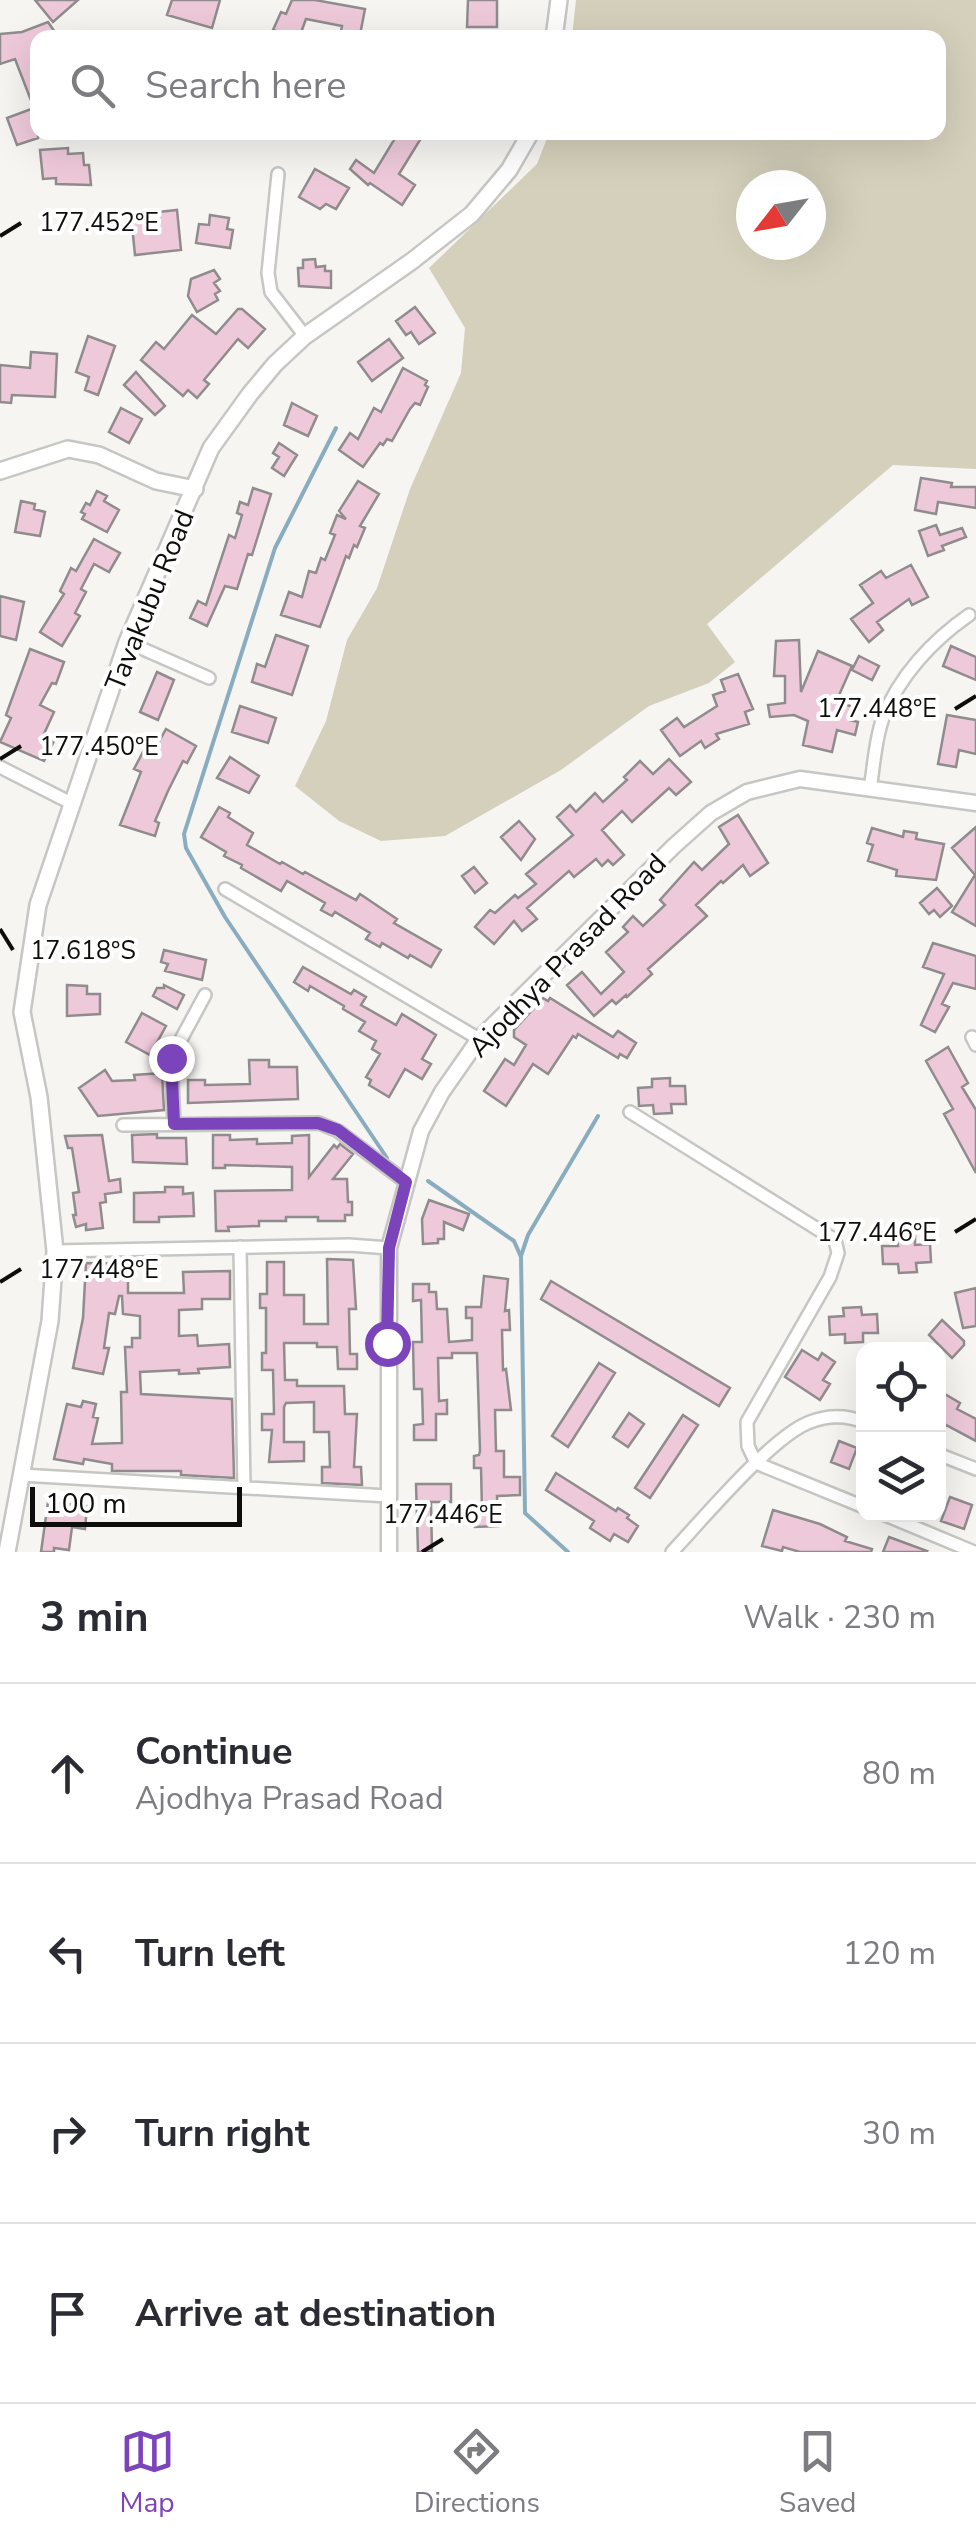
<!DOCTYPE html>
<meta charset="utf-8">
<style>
:root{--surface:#fff;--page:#f2f2f3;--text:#2b2b33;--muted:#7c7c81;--line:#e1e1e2;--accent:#7b44bb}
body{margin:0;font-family:"Nunito Sans",sans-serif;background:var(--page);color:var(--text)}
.controls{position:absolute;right:30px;bottom:30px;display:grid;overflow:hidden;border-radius:20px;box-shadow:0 10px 40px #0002}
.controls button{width:90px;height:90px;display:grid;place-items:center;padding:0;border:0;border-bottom:2px solid var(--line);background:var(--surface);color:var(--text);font:50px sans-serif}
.compass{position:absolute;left:736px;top:170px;width:90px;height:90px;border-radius:50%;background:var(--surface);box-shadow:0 10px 40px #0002;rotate:239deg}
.scale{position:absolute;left:30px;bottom:25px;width:212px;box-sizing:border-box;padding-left:10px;border:5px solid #0d0d0b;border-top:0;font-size:28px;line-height:35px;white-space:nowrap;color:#0d0d0b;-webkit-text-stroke:8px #fff;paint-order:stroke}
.stop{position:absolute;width:30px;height:30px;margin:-22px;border:8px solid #7b44bb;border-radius:50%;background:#fff}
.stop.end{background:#7b44bb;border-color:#fff;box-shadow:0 2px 10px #0008}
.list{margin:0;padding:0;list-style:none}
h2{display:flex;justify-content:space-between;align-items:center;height:130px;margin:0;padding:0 40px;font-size:42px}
h2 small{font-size:32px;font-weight:400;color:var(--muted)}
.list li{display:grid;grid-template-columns:65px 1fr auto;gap:30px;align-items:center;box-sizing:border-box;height:180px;padding:0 40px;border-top:2px solid var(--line)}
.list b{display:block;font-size:38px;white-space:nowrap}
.list p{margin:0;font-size:32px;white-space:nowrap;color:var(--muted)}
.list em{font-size:32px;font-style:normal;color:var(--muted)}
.icon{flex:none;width:55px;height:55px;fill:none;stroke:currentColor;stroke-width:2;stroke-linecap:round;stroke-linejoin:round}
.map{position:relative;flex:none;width:976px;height:1552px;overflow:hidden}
.search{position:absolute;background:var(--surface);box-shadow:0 10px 40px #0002;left:30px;right:30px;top:30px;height:110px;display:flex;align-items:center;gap:25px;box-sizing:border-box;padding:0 35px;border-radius:20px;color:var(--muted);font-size:38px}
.sheet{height:850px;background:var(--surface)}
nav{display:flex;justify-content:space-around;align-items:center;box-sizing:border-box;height:140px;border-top:2px solid var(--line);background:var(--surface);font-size:28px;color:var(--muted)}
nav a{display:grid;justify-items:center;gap:5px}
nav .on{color:var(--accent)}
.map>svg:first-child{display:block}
.green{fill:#d4d0bb;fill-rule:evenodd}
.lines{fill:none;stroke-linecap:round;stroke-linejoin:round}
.stream{stroke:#89acbf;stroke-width:4}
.building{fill:#eec9da;stroke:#908c8e;stroke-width:2.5}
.minor-casing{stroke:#c6c6c2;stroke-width:16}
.tertiary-casing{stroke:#c6c6c2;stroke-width:19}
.secondary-casing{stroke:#c6c6c2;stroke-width:20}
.minor{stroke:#fff;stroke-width:11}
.tertiary{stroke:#fff;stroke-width:14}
.secondary{stroke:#fff;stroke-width:15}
.route{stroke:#7b44bb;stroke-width:12}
.ticks{fill:none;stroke:#0d0d0b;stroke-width:4}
.labels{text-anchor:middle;stroke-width:8;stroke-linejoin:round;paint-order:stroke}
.street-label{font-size:28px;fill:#0d0d0b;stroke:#fff}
.ticks-label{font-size:25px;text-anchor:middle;fill:#0d0d0b;stroke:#fff;stroke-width:8;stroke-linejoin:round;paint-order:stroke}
</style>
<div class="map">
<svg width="976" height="1552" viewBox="0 0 976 1552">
<rect width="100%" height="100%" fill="#f6f5f2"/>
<!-- green -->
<path class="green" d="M576,0H976V469L893,465L707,624L735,662L709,683L649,706L561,770L445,836L381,841L339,821L295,786L326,721L347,640L377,588L410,489L461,373L465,328L429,268L537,164L549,133L938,132V38L572,37ZM751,185H811V245H751Z"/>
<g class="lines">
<!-- stream -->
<path class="stream" d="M336,428L275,548L184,834L186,848L225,917L387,1158
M428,1181L514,1241L521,1257L525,1513L568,1552
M521,1256L528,1235L598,1116"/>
</g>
<!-- building -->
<path class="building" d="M35,0H78L53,22Z
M172,0H220L212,28L167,15Z
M292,0H315L365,9L360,35L341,31L342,26L306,19L299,38L273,30L281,12L286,14Z
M468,0H497V27H467Z
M48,22L59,38H38V138L17,145L7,118L34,108L15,59L0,64V34L22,32Z
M382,132H407L420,140L399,174L415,185L402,205L370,183L368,185L350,169L356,160L374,173L394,140Z
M68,148V154L83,153L84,165H89L91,185L56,184V178L43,179L40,150Z
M315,169L349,188L336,209L326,204L320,209L299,197Z
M177,210L181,250L135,255L131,215Z
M210,215L229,218L227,229L233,230L230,248L196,243L199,224L209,225Z
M315,259L316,267L325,266V271H331V288L299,286L298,268H303V260Z
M214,270L220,279L214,283L220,291L215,294L218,300L197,312L188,296L191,279Z
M415,307L435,333L419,344L411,332L406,335L396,321Z
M238,309H242L265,329L248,348L238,339L204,380L209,384L197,398L188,390L183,396L141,360L156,342L164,349L192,315L216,334Z
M88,336L115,346L98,395L85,390L89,377L76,372Z
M389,339L403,358L372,381L358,362Z
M31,352L57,354L55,397L12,395L11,403L0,402V365L30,368Z
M403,368L427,381L425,385L428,387L420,405L415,403L410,409L392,441L387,439L383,445L380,443L363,467L339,450L350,433L358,439L374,408L381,412Z
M136,372L165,406L155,415L124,385Z
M292,403L317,416L308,436L284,425Z
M121,408L142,419L129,443L109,432Z
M279,443L297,455L284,476L272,468L279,457L273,453Z
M921,478L952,483L951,487H976V508L938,502L936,514L915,510Z
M358,481L379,494L360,526L365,528L357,547L354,545L349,558L346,556L320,627L281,615L289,592L302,597L309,571L316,573L321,558L325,560L335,535L330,533L337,515L346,519L339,511Z
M253,488L271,494L252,555L248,554L237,589L225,586L207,626L190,618L198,601L206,605L229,535L235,538L242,515L237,513L240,502L248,505Z
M97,491L107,496L104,501L119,510L107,532L82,519L85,514L81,512L86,503L90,505Z
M21,501L35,504L34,509L45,512L40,536L15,532Z
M936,525L940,535L962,528L966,537L942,546L944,550L928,556L919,531Z
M94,539L120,553L109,572L94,564L81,589L86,592L75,613L80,616L62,646L40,632L64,594L60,591L71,568L76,571Z
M911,565L928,597L912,605L909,599L877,622L883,630L869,642L851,619L873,603L860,585L881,571L886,578Z
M0,596L24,602L16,640L0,636Z
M276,635L308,646L292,695L252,682L257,664L265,667Z
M799,640L801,692L818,651L852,666L836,702L854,707L850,720L858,722L855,735L837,730L832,752L803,745L808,721L794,715L770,717L768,705L785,703V676H774L776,641Z
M951,646L976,657V680L943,666Z
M30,649L64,662L56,684L52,683L40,705L54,712L43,736L54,741L44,761L0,742L11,718L6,715Z
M859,656L879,666L872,680L852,670Z
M157,672L174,680L158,720L140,712Z
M738,674L753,709L745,712L749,724L716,734L719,739L705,748L701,741L680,756L661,730L677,718L684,727L717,706L713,695L725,691L721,680Z
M240,706L276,718L268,743L232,732Z
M947,715L976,720V754L959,750L956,767L938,764Z
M166,729L196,746L187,763L183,761L168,791L155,821L159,823L155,836L120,825L141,772L134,769L144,750L152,754Z
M230,757L259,776L249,793L217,778Z
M669,759L691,782L676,795L669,788L632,822L622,811L602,830L624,855L613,865L608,860L602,866L596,859L574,877L569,871L527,908L537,919L522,931L514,921L494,944L475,927L490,910L495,913L515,895L518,898L536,884L526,874L573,835L557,817L570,805L576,812L595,793L603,802L627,780L624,777L640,761L653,774Z
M219,807L230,813L228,817L253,833L247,845L280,864L282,862L303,874L305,872L356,900L360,894L397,919L394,923L441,950L431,967L410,955L408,958L382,943L380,947L366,939L370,933L335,912L332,916L321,910L325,903L287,881L281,891L241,868L242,865L224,856L226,852L201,837Z
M738,815L768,863L750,876L743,865L723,883L721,881L696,905L707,916L648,969L652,974L627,997L626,995L616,1004L612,1000L594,1016L567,985L582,972L601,994L624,972L606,952L628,932L623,927L633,916L643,926L665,905L660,900L694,862L702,870L729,844L719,827Z
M519,821L535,839L521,860L501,837Z
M976,827V926L952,912L975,875L952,848Z
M872,828L903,837L904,831L917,833L916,839L944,844L936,880L896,876L897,870L868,861L873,845L867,843Z
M474,867L487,883L475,893L462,876Z
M937,888L952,906L940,917L934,910L929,914L920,903Z
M933,943L976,956V989L953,983L942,1004L949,1007L935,1032L921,1025L944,974L923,967Z
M164,950L206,960L202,980L165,971L168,964L161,962Z
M303,967L351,994L354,990L366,997L361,1005L396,1025L402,1014L436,1035L422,1059L431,1064L422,1079L405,1069L389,1097L369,1085L371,1080L366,1077L380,1054L372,1049L376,1041L359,1031L365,1022L343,1009L344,1006L310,986L308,991L294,982Z
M67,985L87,986V994H100V1014L67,1016Z
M164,985L184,995L177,1009L153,996L157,988H164Z
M543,998L548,1001L550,998L613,1037L618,1031L636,1043L627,1058L620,1054L618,1058L578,1034L576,1038L573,1036L548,1074L533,1064L506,1106L484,1091L505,1059L514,1065L526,1045L514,1037V1030Z
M142,1013L166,1026L150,1055L126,1042Z
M948,1047L968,1083L962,1087L976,1110V1173L944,1114L953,1109L926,1061Z
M249,1060H269V1067H297L298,1099L188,1103V1080H205V1085L250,1084Z
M105,1070L112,1081L135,1080L134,1075L162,1073L164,1110L98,1116L79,1088Z
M670,1078V1086H685L686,1104H671L672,1113L654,1114L653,1105L639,1106L638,1088L652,1087V1079Z
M157,1134V1138H186L187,1164L133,1162L132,1135Z
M102,1135L109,1181L120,1179L121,1192L105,1194L106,1202L100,1203L103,1228L86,1230V1224L76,1227L73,1215H76L73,1193L79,1192L72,1148H68L65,1136Z
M213,1135H230V1140L257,1139V1144L292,1143V1136L309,1135V1177L334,1145L337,1148L340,1144L353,1154L333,1179H347L348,1202H352V1215H345V1221H318V1217H286V1221H259V1226L228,1227L229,1231H216L215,1191L292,1190V1167L225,1165V1168H213Z
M165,1187H183V1194L193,1193L194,1216L159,1217V1222H134V1193L165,1192Z
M429,1200L469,1214L463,1230L444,1222V1239H438V1243L423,1244L422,1219Z
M915,1236V1245L930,1244L931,1262L916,1263L917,1272L899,1273L898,1264H883L882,1246H898L897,1237Z
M327,1259L353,1260L356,1309H349L350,1354H357V1369H338L337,1347H317V1343H284L285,1380H297V1386H344L345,1414H357L354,1467H361L362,1485L322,1483V1467H330L329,1432H314V1402L286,1403L284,1407V1442H304V1461L269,1462L272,1430H262V1414H274L273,1370H262V1353H266V1308H260V1294H267V1262H284V1295H304V1324H328Z
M86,1263L128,1264V1293H184L183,1272L230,1271V1299H202V1309L179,1310V1336L197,1335L198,1346L229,1344L230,1367L198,1369L199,1373L179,1374V1370L140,1372L141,1394L232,1399L234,1478L181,1475V1471H112V1464L84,1459L83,1464L54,1459L67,1404L81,1407L83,1401L96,1404L93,1417L98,1418L92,1444L122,1443L121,1392H127L125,1347H132V1338H140V1316L123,1314L122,1296H119L115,1314L109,1313L104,1348H109L103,1374L73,1368L83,1318Z
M484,1276L508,1279L505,1311L509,1310L510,1330H502L503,1370L506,1369L511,1410H495L496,1451H504V1477H520V1495L497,1496L498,1526L475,1527V1510H482L481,1468H474V1456L479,1455L480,1451L477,1353H452V1358H438L439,1401L447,1400V1414H436V1440H414V1425L423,1424L422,1389H414L413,1342H422L421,1300L413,1301V1284H429V1292H436L437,1309H447L449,1342L472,1340V1318H466V1307H481Z
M551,1281L730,1388L719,1406L541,1299Z
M976,1288V1326L963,1328L955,1293Z
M861,1307L862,1315L877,1314L878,1333H863V1342L845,1343V1334L830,1335L829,1317L844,1316L843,1308Z
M942,1320L964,1341V1345L952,1358L929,1335Z
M802,1350L818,1360L822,1353L835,1362L823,1380L830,1384L820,1400L785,1377Z
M599,1363L615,1373L568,1447L552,1436Z
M938,1390L960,1403L957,1409L976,1419V1441L946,1425L938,1438Z
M629,1413L644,1424L628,1447L613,1437Z
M683,1415L698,1425L650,1498L635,1488Z
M839,1441L857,1448L849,1469L831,1462Z
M556,1473L616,1511L618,1508L629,1515L627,1518L638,1526L628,1542L614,1534L610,1541L590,1528L594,1521L546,1490Z
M416,1484H451V1502H431L432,1552H418Z
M950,1497L972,1505L964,1529L941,1521Z
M48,1502L87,1506L85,1529L72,1527L69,1550L54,1548V1552H41Z
M773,1510L820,1524L847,1537L845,1541L872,1549L871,1552H800L783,1547L782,1551L762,1546Z
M889,1537L927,1551L926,1552H883Z"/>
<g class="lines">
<defs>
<path id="minor" d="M278,174L268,273L271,292L305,336
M127,642L209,678
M0,767L71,803
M870,789C874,766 875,739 883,718C899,676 933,640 969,615
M225,889L479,1039
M972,1037L976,1045
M630,1112L835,1240L838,1253L830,1277L747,1422L748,1446L756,1463L864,1507
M174,1124L171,1058L205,995
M123,1125L319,1123L338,1131L406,1182
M240,1247L244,1488
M55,1251L349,1245L389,1248
M938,1454L976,1469
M21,1475L388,1496
M883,1514L974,1552
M672,1552C702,1520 772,1436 810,1422C828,1415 846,1415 864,1422"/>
<path id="tertiary" d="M389,1552V1248L421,1131L442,1092L479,1039L674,846L711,813L747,792L800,779L976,803"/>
<path id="secondary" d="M554,38L559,0
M0,471L68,449L99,455L156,481L195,489
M7,1552L50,1321L55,1251L39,1097L22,1012L38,905L127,642L211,448L250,394L275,364L305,336L412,261L472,214L509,170L531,132"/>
</defs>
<!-- minor casing -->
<use href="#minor" class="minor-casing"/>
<!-- tertiary casing -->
<use href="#tertiary" class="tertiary-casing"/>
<!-- secondary casing -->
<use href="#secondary" class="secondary-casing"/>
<!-- minor -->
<use href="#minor" class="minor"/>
<!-- tertiary -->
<use href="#tertiary" class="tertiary"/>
<!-- secondary -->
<use href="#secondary" class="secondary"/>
</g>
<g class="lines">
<!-- route -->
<path class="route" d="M171,1058L174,1124L318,1123L338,1130L406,1182L389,1248L387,1343"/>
</g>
<!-- ticks -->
<path class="ticks" d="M0,236L21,223M955,709L976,696M0,759L21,746M0,929L13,950M955,1232L976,1219M0,1282L21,1269M422,1552L443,1539"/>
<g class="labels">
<!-- street labels -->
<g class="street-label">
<text transform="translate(149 600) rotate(-68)" y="10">Tavakubu Road</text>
<text transform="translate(567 955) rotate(-46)" y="10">Ajodhya Prasad Road</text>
</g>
</g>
<g class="ticks-label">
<text x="99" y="231">177.452°E</text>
<text x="877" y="717">177.448°E</text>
<text x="99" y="755">177.450°E</text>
<text x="83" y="959">17.618°S</text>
<text x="877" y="1241">177.446°E</text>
<text x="99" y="1278">177.448°E</text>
<text x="443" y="1523">177.446°E</text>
</g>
</svg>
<div class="controls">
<button><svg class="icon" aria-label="locate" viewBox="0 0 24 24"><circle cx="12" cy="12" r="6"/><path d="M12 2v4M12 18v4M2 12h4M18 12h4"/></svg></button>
<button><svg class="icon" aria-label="layers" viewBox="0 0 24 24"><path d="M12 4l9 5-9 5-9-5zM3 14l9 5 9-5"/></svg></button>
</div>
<svg class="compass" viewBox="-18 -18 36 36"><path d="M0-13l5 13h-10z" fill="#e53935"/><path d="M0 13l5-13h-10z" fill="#7c7c81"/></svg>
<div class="scale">100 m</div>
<div class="stop" style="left:387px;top:1343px"></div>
<div class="stop end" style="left:171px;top:1058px"></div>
<div class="search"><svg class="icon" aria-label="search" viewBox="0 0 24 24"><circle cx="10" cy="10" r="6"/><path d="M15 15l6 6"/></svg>Search here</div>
</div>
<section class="sheet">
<h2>3 min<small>Walk · 230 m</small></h2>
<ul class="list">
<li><svg class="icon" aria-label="ahead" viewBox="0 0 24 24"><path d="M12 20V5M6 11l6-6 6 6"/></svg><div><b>Continue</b><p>Ajodhya Prasad Road</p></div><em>80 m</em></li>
<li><svg class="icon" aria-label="left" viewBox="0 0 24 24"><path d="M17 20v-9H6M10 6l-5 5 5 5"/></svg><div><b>Turn left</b></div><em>120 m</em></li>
<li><svg class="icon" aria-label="right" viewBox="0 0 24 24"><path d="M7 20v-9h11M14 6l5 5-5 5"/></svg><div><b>Turn right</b></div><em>30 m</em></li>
<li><svg class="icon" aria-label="arrive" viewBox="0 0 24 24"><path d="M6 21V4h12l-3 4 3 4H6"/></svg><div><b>Arrive at destination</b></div></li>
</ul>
</section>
<nav>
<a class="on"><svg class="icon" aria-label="map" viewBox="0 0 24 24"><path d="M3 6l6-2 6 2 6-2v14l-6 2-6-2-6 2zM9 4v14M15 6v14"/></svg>Map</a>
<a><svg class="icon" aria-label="directions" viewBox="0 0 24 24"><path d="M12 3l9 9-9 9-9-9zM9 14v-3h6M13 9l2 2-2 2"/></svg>Directions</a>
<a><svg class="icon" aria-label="saved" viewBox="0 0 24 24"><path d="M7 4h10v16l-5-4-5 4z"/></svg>Saved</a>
</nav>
